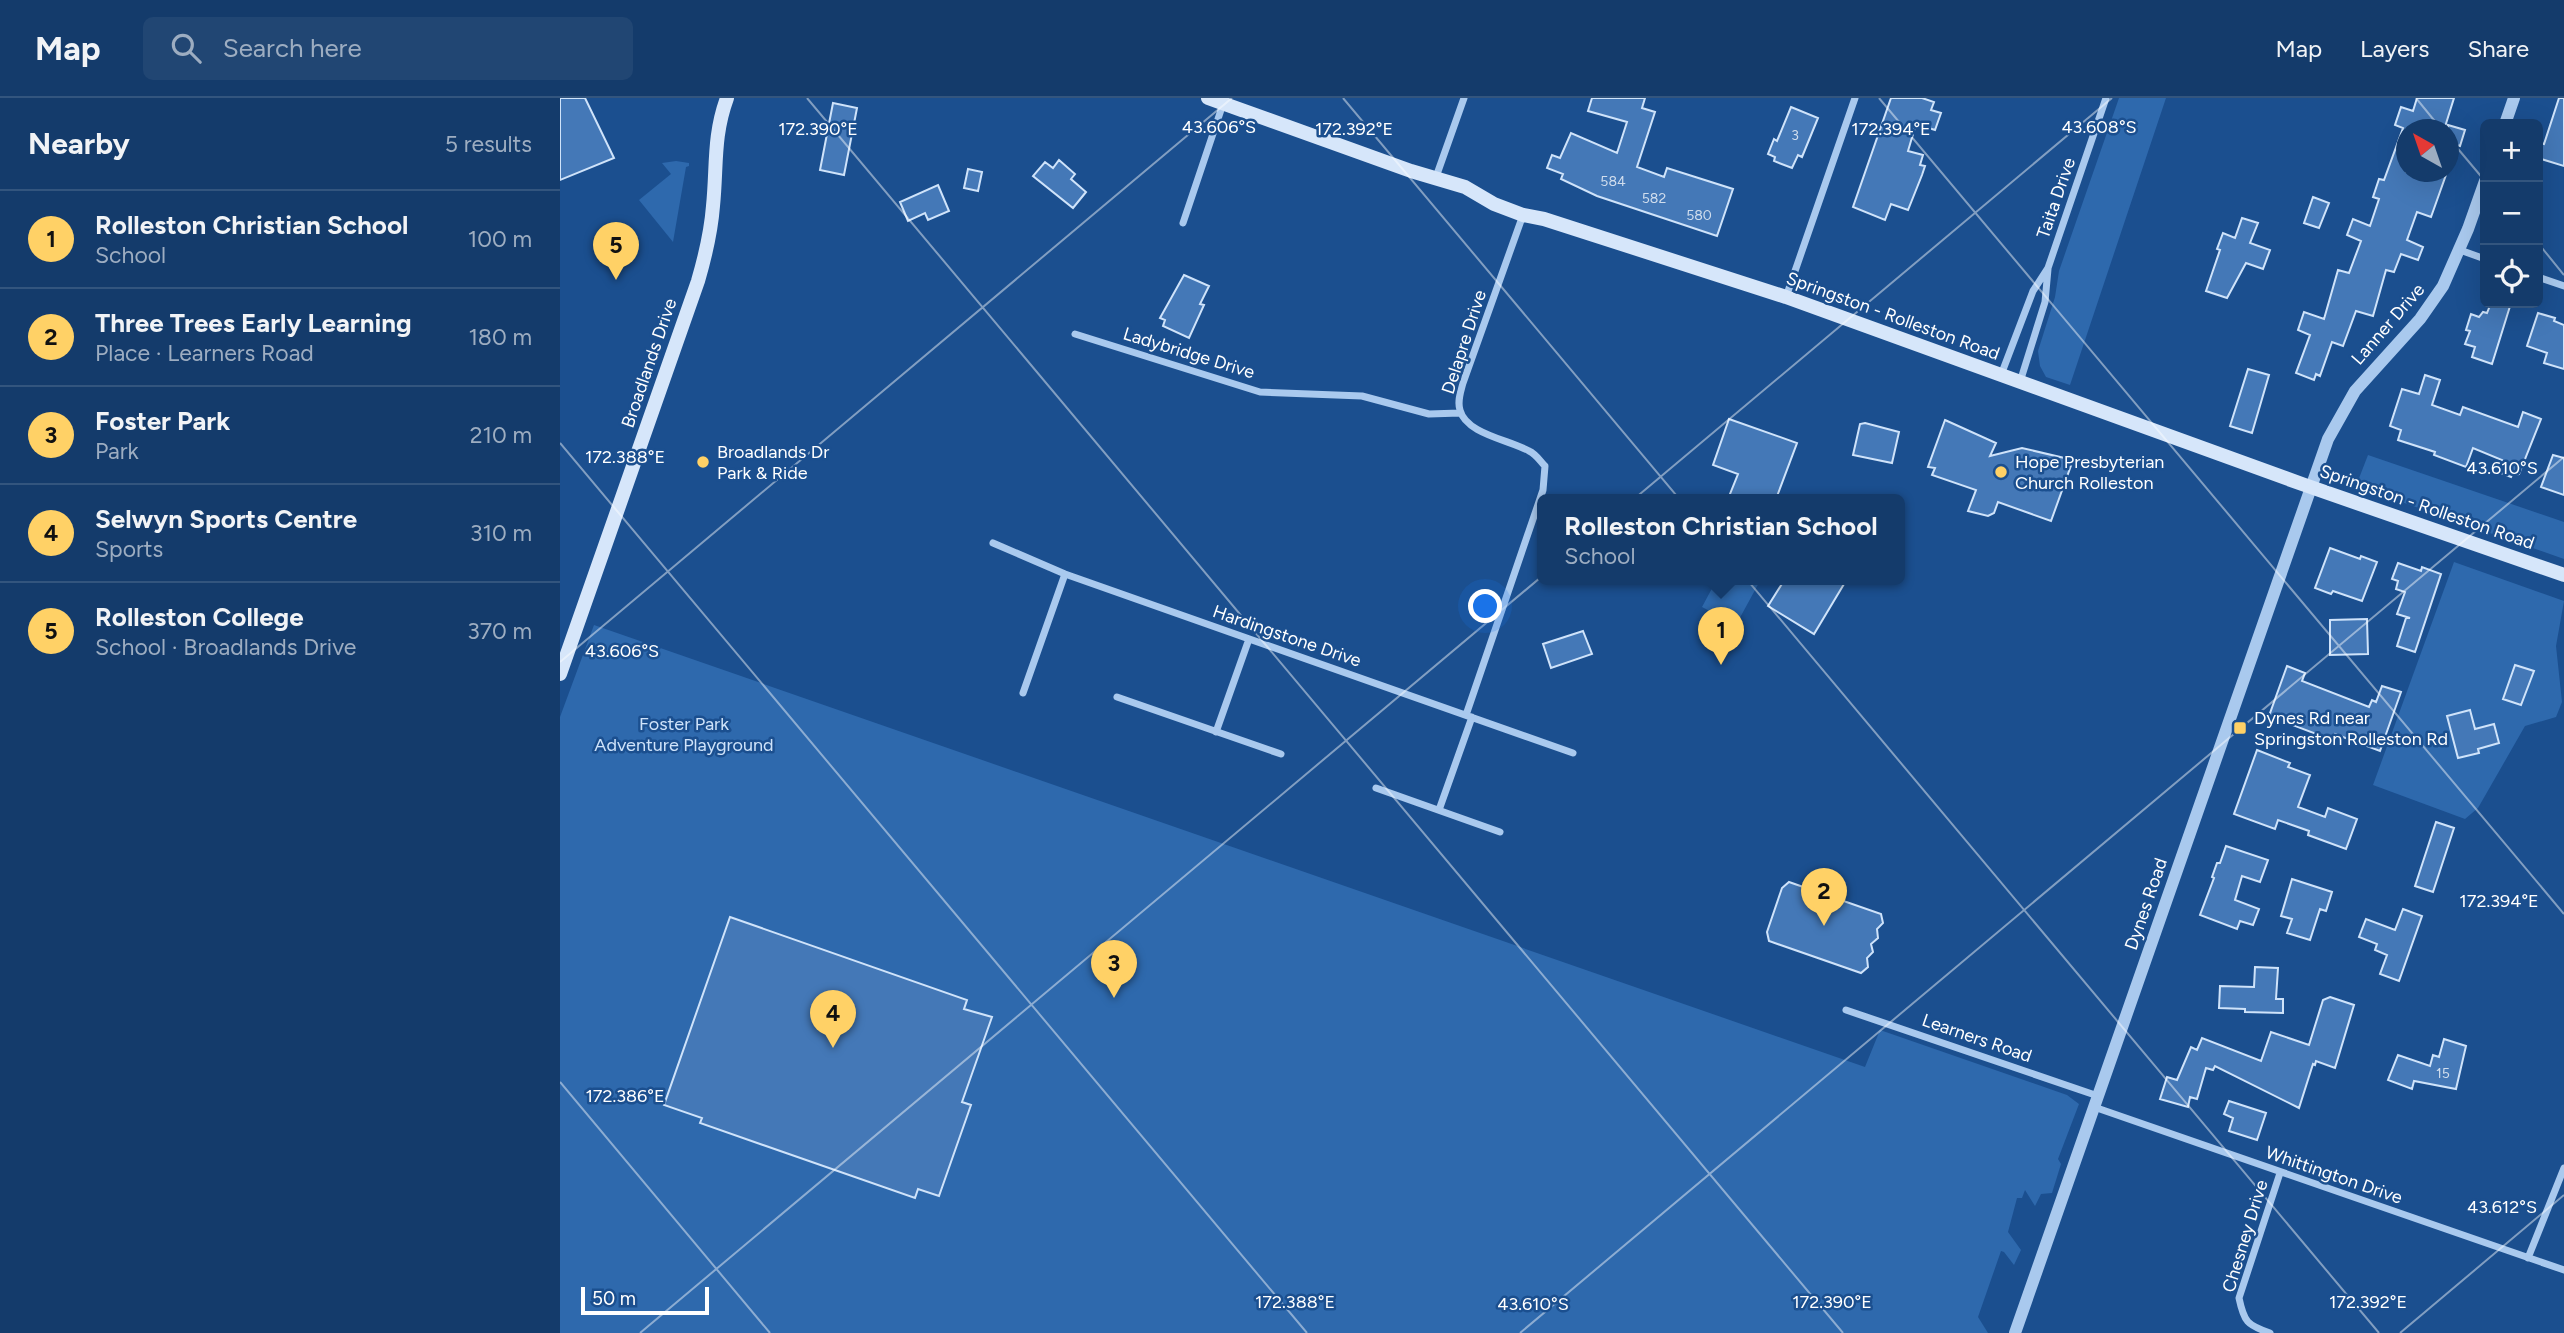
<!DOCTYPE html>
<meta charset="utf-8">
<style>
:root{--surface:#143b6b;--page:#214673;--text:#f1f3f6;--muted:#9dadc1;--line:#33557e;--accent:#ffd166}
body{margin:0;font-family:Figtree,sans-serif;background:var(--page);color:var(--text)}
.controls{position:absolute;right:21px;top:21px;display:grid;overflow:hidden;border-radius:10px;box-shadow:0 7px 28px #0002}
.controls button{width:63px;height:63px;display:grid;place-items:center;padding:0;border:0;border-bottom:2px solid var(--line);background:var(--surface);color:var(--text);font:35px sans-serif}
.compass{position:absolute;left:1836px;top:21px;width:63px;height:63px;border-radius:50%;background:var(--surface);box-shadow:0 7px 28px #0002;rotate:320deg}
.scale{position:absolute;left:21px;bottom:18px;width:128px;box-sizing:border-box;padding-left:7px;border:4px solid #fff;border-top:0;font-size:19px;line-height:24px;white-space:nowrap;color:#fff;-webkit-text-stroke:5px #1b4f8f;paint-order:stroke}
.you{position:absolute;left:926px;top:509px;width:24px;height:24px;margin:-18px;border:5px solid #fff;border-radius:50%;background:#1a73e8;box-shadow:0 0 0 10px #1a73e833}
.badge{display:grid;place-items:center;width:46px;height:46px;border-radius:50%;background:var(--accent);color:#111;font-size:23px;font-weight:700}
.pin{position:absolute;translate:-50% -58px;filter:drop-shadow(0 2px 4px #0008)}
.pin::after{content:'';position:absolute;top:37px;width:24px;height:21px;background:inherit;clip-path:polygon(0 0,100% 0,50% 100%)}
.popup{position:absolute;left:977px;top:396px;width:368px;height:91px;box-sizing:border-box;display:grid;place-content:center;border-radius:10px;background:var(--surface);filter:drop-shadow(0 2px 5px #0005);font-size:23px;white-space:nowrap;color:var(--muted)}
.popup b{font-size:26px;color:var(--text)}
.popup::after{content:'';position:absolute;left:50%;top:100%;margin-left:-14px;border:14px solid transparent;border-top-color:var(--surface)}
.list{margin:0;padding:0;list-style:none}
h2{display:flex;justify-content:space-between;align-items:center;height:91px;margin:0;padding:0 28px;font-size:30px}
h2 small{font-size:23px;font-weight:400;color:var(--muted)}
.list li{display:grid;grid-template-columns:46px 1fr auto;gap:21px;align-items:center;box-sizing:border-box;height:98px;padding:0 28px;border-top:2px solid var(--line)}
.list b{display:block;font-size:26px;white-space:nowrap}
.list p{margin:0;font-size:23px;white-space:nowrap;color:var(--muted)}
.list em{font-size:23px;font-style:normal;color:var(--muted)}
.icon{flex:none;width:38px;height:38px;fill:none;stroke:currentColor;stroke-width:2;stroke-linecap:round;stroke-linejoin:round}
.map{position:relative;flex:none;width:2004px;height:1235px;overflow:hidden}
header{display:flex;align-items:center;gap:42px;box-sizing:border-box;height:98px;padding:0 35px;background:var(--surface);border-bottom:2px solid var(--line)}
header strong{font-size:33px}
nav{display:flex;gap:38px;margin-inline-start:auto;font-size:24px}
.search{width:490px;height:63px;background:var(--page);display:flex;align-items:center;gap:18px;box-sizing:border-box;padding:0 24px;border-radius:10px;color:var(--muted);font-size:26px}
main{display:flex}
aside{flex:1;background:var(--surface)}
.map>svg:first-child{display:block}
.green{fill:#2e69ad}
.building{fill:#4478b7;stroke:#cfe3fa;stroke-width:2}
.lines{fill:none;stroke-linecap:round;stroke-linejoin:round}
.minor{stroke:#a9c9ee;stroke-width:7}
.tertiary{stroke:#a9c9ee;stroke-width:12}
.secondary{stroke:#d6e6fa;stroke-width:14}
.ticks{fill:none;stroke:#fff;stroke-width:2;stroke-opacity:0.45}
.poi-dot{fill:#ffd166;stroke:#1b4f8f;stroke-width:2.5}
.labels{text-anchor:middle;stroke-width:5;stroke-linejoin:round;paint-order:stroke}
.number-label{font-size:14px;fill:#d0dded}
.street-label{font-size:18px;fill:#fff;stroke:#1b4f8f}
.poi-label{font-size:18px;fill:#fff;stroke:#1b4f8f;text-anchor:start}
.park-label{font-size:18px;fill:#cfe3fa;stroke:#1b4f8f}
.ticks-label{font-size:18px;text-anchor:middle;fill:#fff;stroke:#1b4f8f;stroke-width:5;stroke-linejoin:round;paint-order:stroke}
</style>
<header>
<strong>Map</strong>
<div class="search"><svg class="icon" aria-label="search" viewBox="0 0 24 24"><circle cx="10" cy="10" r="6"/><path d="M15 15l6 6"/></svg>Search here</div>
<nav><a>Map</a><a>Layers</a><a>Share</a></nav>
</header>
<main>
<aside>
<h2>Nearby<small>5 results</small></h2>
<ul class="list">
<li><span class="badge">1</span><div><b>Rolleston Christian School</b><p>School</p></div><em>100 m</em></li>
<li><span class="badge">2</span><div><b>Three Trees Early Learning</b><p>Place · Learners Road</p></div><em>180 m</em></li>
<li><span class="badge">3</span><div><b>Foster Park</b><p>Park</p></div><em>210 m</em></li>
<li><span class="badge">4</span><div><b>Selwyn Sports Centre</b><p>Sports</p></div><em>310 m</em></li>
<li><span class="badge">5</span><div><b>Rolleston College</b><p>School · Broadlands Drive</p></div><em>370 m</em></li>
</ul>
</aside>
<div class="map">
<svg width="2004" height="1235" viewBox="0 0 2004 1235">
<rect width="100%" height="100%" fill="#1b4f8f"/>
<!-- green -->
<path class="green" d="M1559,0H1606L1510,287L1486,279L1480,268L1478,253L1495,199L1499,173Z
M116,63L129,65V68L126,69L113,144L79,102L111,76L102,65Z
M1808,357L2004,424V461L1796,388Z
M1894,464L2004,503L1996,548L2002,604L1996,619L1965,628L1918,710L1905,721L1813,687Z
M1157,481H1201L1176,527L1142,509Z
M34,527L1305,969L1320,932L1507,997L1519,1006L1498,1061L1501,1066L1492,1095L1481,1096L1475,1108L1465,1092L1462,1100H1457L1448,1134L1461,1152L1454,1167L1444,1154L1441,1153L1418,1219L1428,1235H0V619Z"/>
<!-- building -->
<path class="building" d="M0,0H25L54,60L0,82Z
M1032,0H1085L1082,10L1095,14L1077,69L1104,79L1107,70L1173,91L1157,138L1037,98L1001,81L1003,76L987,70L992,57L1000,60L1011,35L1057,55L1067,24L1028,13Z
M1331,0H1362L1374,4L1371,12L1381,15L1375,32L1356,26L1348,53L1363,57L1360,67L1365,68L1362,77L1348,112L1331,106L1325,122L1293,109Z
M1857,0H1894L1884,32L1846,31V74H1887L1871,119L1857,114L1847,142L1863,149L1858,162L1841,156L1834,174L1826,172L1813,218L1796,213L1783,248L1772,244L1760,278L1756,276L1754,282L1736,275L1750,237L1738,232L1744,214L1764,221L1778,172L1789,175L1801,143L1787,137L1793,121L1810,128L1819,101L1813,99L1819,81L1824,82L1843,30L1835,27L1841,9L1853,13Z
M1999,0H2004V68L1978,60V45L1984,46Z
M273,5L297,10L284,77L260,72Z
M1231,9L1258,20L1242,59L1238,57L1232,70L1214,63L1215,59L1208,56L1214,41L1217,43Z
M1888,27L1905,32L1900,48L1888,45Z
M499,62L515,76L511,81L526,94L513,110L473,78L485,64L493,70Z
M408,71L422,74L418,93L404,90Z
M378,87L389,113L368,122L365,115L348,123L340,104Z
M1753,99L1769,105L1759,130L1744,125Z
M1682,120L1698,125L1690,145L1710,152L1703,171L1686,165L1667,200L1646,193L1660,152L1657,151L1663,135L1675,140Z
M624,177L649,188L640,206L644,207L629,240L603,228L605,222L600,220Z
M1931,205H1951L1932,266L1912,259L1915,249L1905,246L1910,233L1906,232L1911,216L1919,219L1923,214L1927,215Z
M1978,215L1995,220L1994,223L2004,227V271L1984,265L1987,255L1967,248Z
M1688,271L1709,277L1692,335L1670,328Z
M1865,277L1880,282L1872,307L1900,317L1903,309L1958,329L1963,314L1981,321L1959,376L1952,377L1951,379L1938,374L1942,362L1913,350L1906,369L1874,357L1875,354L1838,342L1841,332L1830,328L1842,291L1859,296Z
M1169,321L1237,345L1216,401H1168L1178,376L1153,367Z
M1385,322L1436,345L1430,358L1462,350L1513,362L1491,423L1438,404L1434,415L1428,418L1408,413L1416,392L1372,377L1375,370L1368,369Z
M1305,325L1339,334L1332,365L1293,357L1300,326Z
M1993,357L2004,360V397L1981,389Z
M1770,450L1800,461L1801,458L1817,464L1802,503L1773,493L1771,496L1755,490Z
M1838,465L1861,473L1862,469L1881,476L1855,554L1837,548L1846,520H1850L1837,516L1845,494L1836,491L1838,483L1832,481Z
M1225,481H1287L1254,536L1208,508Z
M1807,521L1808,556L1770,557V522Z
M1023,533L1032,556L991,570L983,546Z
M1955,567L1974,573L1961,607L1943,601Z
M1727,568L1745,575L1742,583L1809,609L1812,602L1816,604L1822,588L1841,594L1820,653L1775,636L1772,642L1709,618Z
M1910,612L1915,631L1934,626L1939,645L1918,651L1919,655L1898,660L1887,618Z
M1697,652L1730,665L1728,669L1750,677L1738,709L1765,719L1768,710L1797,721L1786,751L1748,737L1749,733L1718,722L1715,731L1674,716Z
M1876,724L1894,730L1873,794L1855,788Z
M1666,748L1708,762L1700,784L1682,778L1675,802L1699,811L1693,827L1680,823L1677,831L1640,817L1654,780L1652,779L1657,765H1660Z
M1732,781L1772,794L1766,813L1760,811L1750,842L1727,835L1732,821L1721,818Z
M1229,784L1321,816L1323,825L1317,831L1318,840L1311,846L1313,854L1307,860L1308,869L1301,875L1209,843L1207,834L1222,790Z
M1843,811L1862,818L1839,883L1820,876L1827,857L1815,852L1817,846L1799,839L1806,821L1835,832Z
M170,819L407,902L404,911L432,919L402,1004L411,1007L379,1098L358,1091L355,1100L140,1025L142,1020L104,1007Z
M1695,869L1718,870L1716,901H1723V915L1685,914V911L1659,910L1660,888L1694,889Z
M1770,899L1794,907L1775,970L1756,963L1755,967L1753,966L1739,1010L1655,968L1653,972L1646,970L1637,1001L1630,999L1628,1009L1600,1001L1607,979L1617,982L1631,949L1637,952L1642,940L1701,963L1711,934L1749,947L1763,902Z
M1884,941L1906,948L1896,991L1854,983L1852,991L1828,982L1838,957L1870,968L1873,957L1879,959Z
M1669,1003L1706,1015L1697,1042L1669,1033L1673,1020L1664,1016Z"/>
<g class="lines">
<!-- minor -->
<path class="minor" d="M876,79L904,0
M623,125L663,6
M1900,152L1925,161
M1978,179L2004,188
M1226,199L1295,0
M515,236L700,294L802,298L869,316L900,315
M1441,277L1473,193L1488,170L1546,0
M1460,284L1485,204L1488,171
M433,445L505,476L1013,655
M463,595L505,476
M557,599L721,656
M906,617L983,392L985,368C980,363 976,356 969,353C950,342 906,336 900,312C897,303 901,293 903,285L963,117
M656,634L689,541
M816,690L940,734
M879,712L912,619
M1286,912L1538,998
M1534,1009L2004,1172
M1968,1160L2004,1070
M1710,1235C1687,1227 1684,1224 1679,1200L1720,1075"/>
<!-- tertiary -->
<path class="tertiary" d="M1945,26L1954,0
M1455,1235L1768,341L1795,293L1860,221L1883,188L1908,131L1925,83"/>
<!-- secondary -->
<path class="secondary" d="M648,0L851,73L905,89L934,106L963,117L984,121L1226,199L1742,386L2004,477
M0,576L138,183C145,159 151,134 153,108C157,69 153,38 167,0"/>
</g>
<!-- ticks -->
<path class="ticks" d="M247,0L1283,1235M783,0L1819,1235M1319,0L2004,816M1856,0L1882,32M1888,39L1925,83M1978,145L2004,177M0,345L747,1235M0,564L672,0M0,984L210,1235M80,1235L1552,0M960,1235L2004,359M1840,1235L2004,1097"/>
<!-- markers -->
<g class="poi-dot">
<circle cx="143" cy="364" r="7"/>
<circle cx="1441" cy="374" r="7"/>
<rect x="1673" y="623" width="14" height="14" rx="3.5"/>
</g>
<g class="labels">
<!-- number labels -->
<g class="number-label">
<text x="1235" y="42">3</text>
<text x="1053" y="88">584</text>
<text x="1094" y="105">582</text>
<text x="1139" y="122">580</text>
<text x="1883" y="980">15</text>
</g>
<!-- street labels -->
<g class="street-label">
<text transform="translate(1496 100) rotate(-71)" y="6">Taita Drive</text>
<text transform="translate(1333 218) rotate(20)" y="6">Springston - Rolleston Road</text>
<text transform="translate(1828 226) rotate(-49)" y="6">Lanner Drive</text>
<text transform="translate(904 244) rotate(-72)" y="6">Delapre Drive</text>
<text transform="translate(629 255) rotate(17)" y="6">Ladybridge Drive</text>
<text transform="translate(89 265) rotate(-71)" y="6">Broadlands Drive</text>
<text transform="translate(1867 409) rotate(19)" y="6">Springston - Rolleston Road</text>
<text transform="translate(727 538) rotate(19)" y="6">Hardingstone Drive</text>
<text transform="translate(1586 806) rotate(-71)" y="6">Dynes Road</text>
<text transform="translate(1417 940) rotate(19)" y="6">Learners Road</text>
<text transform="translate(1774 1077) rotate(19)" y="6">Whittington Drive</text>
<text transform="translate(1685 1138) rotate(-73)" y="6">Chesney Drive</text>
</g>
<!-- poi labels -->
<g class="poi-label">
<text x="157" y="360">Broadlands Dr<tspan x="157" dy="21">Park &amp; Ride</tspan></text>
<text x="1455" y="370">Hope Presbyterian<tspan x="1455" dy="21">Church Rolleston</tspan></text>
<text x="1694" y="626">Dynes Rd near<tspan x="1694" dy="21">Springston Rolleston Rd</tspan></text>
</g>
<!-- park labels -->
<g class="park-label">
<text x="124" y="632">Foster Park<tspan x="124" dy="21">Adventure Playground</tspan></text>
</g>
</g>
<g class="ticks-label">
<text x="659" y="35">43.606°S</text>
<text x="1539" y="35">43.608°S</text>
<text x="258" y="37">172.390°E</text>
<text x="794" y="37">172.392°E</text>
<text x="1331" y="37">172.394°E</text>
<text x="65" y="365">172.388°E</text>
<text x="1942" y="376">43.610°S</text>
<text x="62" y="559">43.606°S</text>
<text x="1939" y="809">172.394°E</text>
<text x="65" y="1004">172.386°E</text>
<text x="1942" y="1115">43.612°S</text>
<text x="735" y="1210">172.388°E</text>
<text x="1272" y="1210">172.390°E</text>
<text x="1808" y="1210">172.392°E</text>
<text x="973" y="1212">43.610°S</text>
</g>
</svg>
<div class="controls">
<button>+</button>
<button>−</button>
<button><svg class="icon" aria-label="locate" viewBox="0 0 24 24"><circle cx="12" cy="12" r="6"/><path d="M12 2v4M12 18v4M2 12h4M18 12h4"/></svg></button>
</div>
<svg class="compass" viewBox="-18 -18 36 36"><path d="M0-13l5 13h-10z" fill="#e53935"/><path d="M0 13l5-13h-10z" fill="#9dadc1"/></svg>
<div class="scale">50 m</div>
<div class="you"></div>
<div class="pin badge" style="left:1161px;top:567px">1</div>
<div class="popup"><b>Rolleston Christian School</b>School</div>
<div class="pin badge" style="left:1264px;top:828px">2</div>
<div class="pin badge" style="left:554px;top:900px">3</div>
<div class="pin badge" style="left:273px;top:950px">4</div>
<div class="pin badge" style="left:56px;top:182px">5</div>
</div>
</main>
